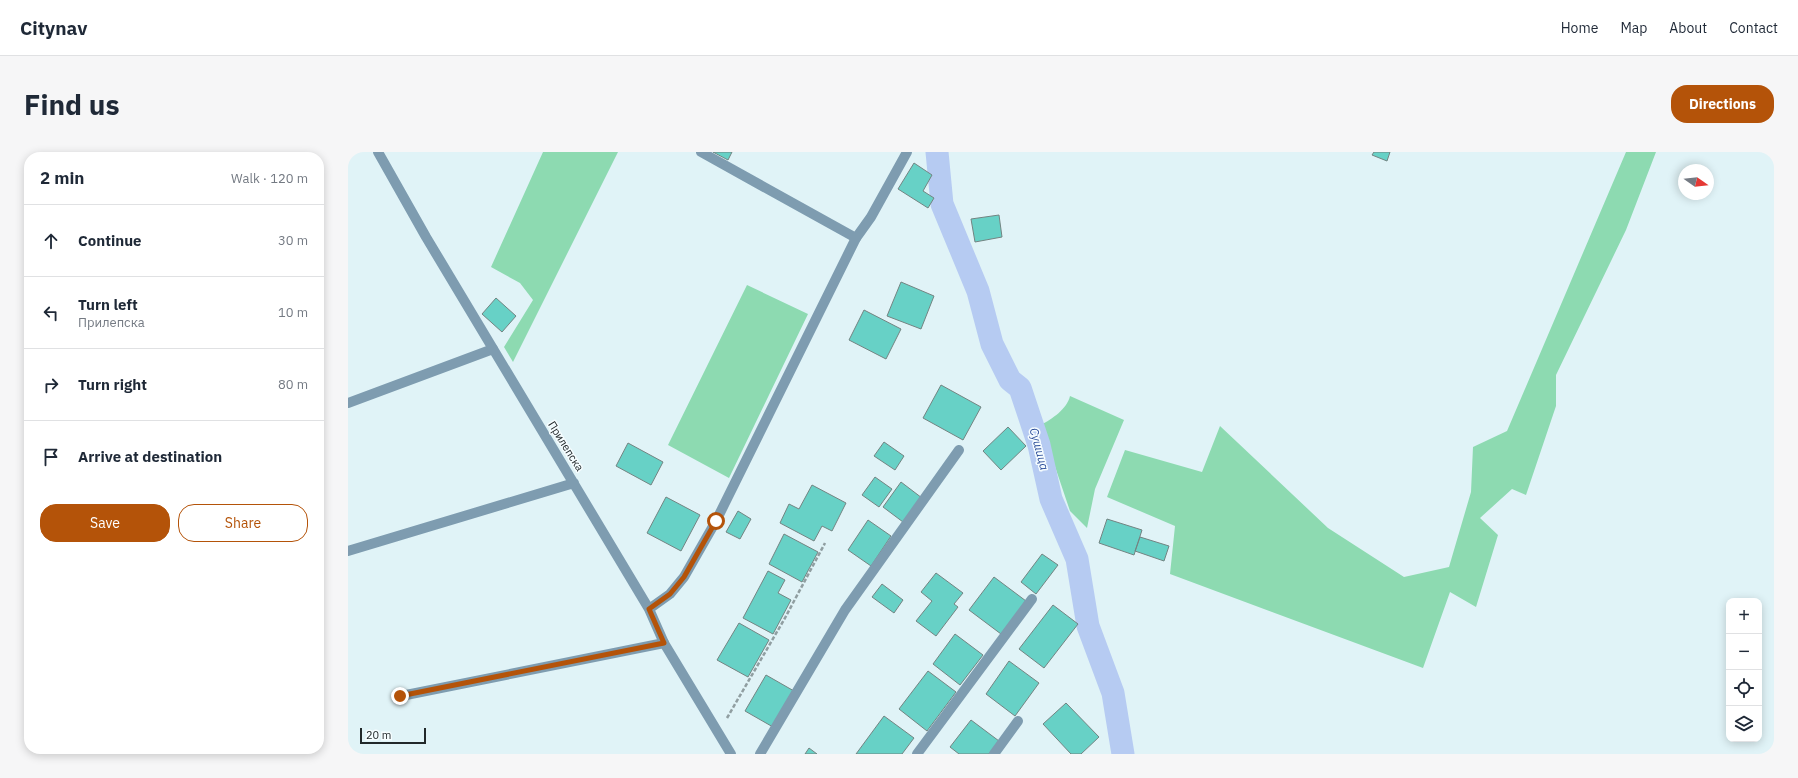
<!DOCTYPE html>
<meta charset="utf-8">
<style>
:root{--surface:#fff;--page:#f6f6f7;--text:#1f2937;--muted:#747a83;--line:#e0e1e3;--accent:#b45309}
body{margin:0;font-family:"IBM Plex Sans",sans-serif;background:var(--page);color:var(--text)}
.controls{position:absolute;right:12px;bottom:12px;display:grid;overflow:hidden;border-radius:8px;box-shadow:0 2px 10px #0003}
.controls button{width:36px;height:36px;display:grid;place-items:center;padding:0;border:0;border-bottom:1px solid var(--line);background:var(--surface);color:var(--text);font:20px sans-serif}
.compass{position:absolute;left:1330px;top:12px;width:36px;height:36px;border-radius:50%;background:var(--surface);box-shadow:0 2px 10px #0003;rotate:104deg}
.scale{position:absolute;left:12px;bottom:10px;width:66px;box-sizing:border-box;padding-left:4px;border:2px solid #21282a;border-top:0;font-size:11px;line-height:14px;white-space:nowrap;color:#21282a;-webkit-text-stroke:3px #f6fdff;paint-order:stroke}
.stop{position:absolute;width:12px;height:12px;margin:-9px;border:3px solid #b45309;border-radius:50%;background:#fff}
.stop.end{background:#b45309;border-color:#fff;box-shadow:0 1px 4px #0008}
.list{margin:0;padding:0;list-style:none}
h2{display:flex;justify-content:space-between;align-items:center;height:52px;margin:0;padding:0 16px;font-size:17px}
h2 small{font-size:13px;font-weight:400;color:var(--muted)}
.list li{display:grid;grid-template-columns:26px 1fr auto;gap:12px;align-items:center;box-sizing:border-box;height:72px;padding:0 16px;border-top:1px solid var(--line)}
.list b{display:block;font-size:15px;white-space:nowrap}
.list p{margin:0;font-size:13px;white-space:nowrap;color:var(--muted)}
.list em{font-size:13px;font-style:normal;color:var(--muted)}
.actions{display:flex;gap:8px;padding:12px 16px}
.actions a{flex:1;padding:9px 0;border:1px solid var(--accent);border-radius:16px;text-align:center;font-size:14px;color:var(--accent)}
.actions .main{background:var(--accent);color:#fff}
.icon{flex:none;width:22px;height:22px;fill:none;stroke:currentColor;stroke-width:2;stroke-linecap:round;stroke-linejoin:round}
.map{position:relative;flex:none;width:1426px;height:602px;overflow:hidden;border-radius:16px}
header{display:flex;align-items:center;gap:24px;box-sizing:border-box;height:56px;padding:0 20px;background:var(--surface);border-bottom:1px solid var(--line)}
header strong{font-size:19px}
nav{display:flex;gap:22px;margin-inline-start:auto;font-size:14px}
.intro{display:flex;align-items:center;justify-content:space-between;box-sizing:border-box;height:96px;padding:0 24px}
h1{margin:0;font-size:28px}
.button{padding:10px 18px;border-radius:16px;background:var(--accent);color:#fff;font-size:14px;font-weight:700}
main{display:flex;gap:24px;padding:0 24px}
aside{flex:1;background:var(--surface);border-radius:16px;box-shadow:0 2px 10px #0003}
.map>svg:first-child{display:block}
.green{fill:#8ddab1}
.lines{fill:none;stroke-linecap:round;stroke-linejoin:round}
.canal{stroke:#b6cbf2;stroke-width:23}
.building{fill:#67d1c6;stroke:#738482}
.path{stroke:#909ea1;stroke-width:2.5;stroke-dasharray:4 2;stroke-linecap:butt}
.lane{stroke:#7e9cb0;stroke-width:10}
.street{stroke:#7e9cb0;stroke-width:10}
.route{stroke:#b45309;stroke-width:5}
.labels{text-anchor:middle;stroke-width:3;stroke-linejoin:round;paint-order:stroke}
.street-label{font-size:11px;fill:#21282a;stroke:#f6fdff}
.water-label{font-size:12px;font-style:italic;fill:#2c4e9a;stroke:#f6fdff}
</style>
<header>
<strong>Citynav</strong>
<nav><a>Home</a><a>Map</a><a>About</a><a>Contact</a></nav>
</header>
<div class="intro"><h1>Find us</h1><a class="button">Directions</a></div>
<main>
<aside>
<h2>2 min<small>Walk · 120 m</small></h2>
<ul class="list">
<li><svg class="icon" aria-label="ahead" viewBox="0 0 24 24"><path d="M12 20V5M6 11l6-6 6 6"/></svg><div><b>Continue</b></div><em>30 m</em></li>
<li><svg class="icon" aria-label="left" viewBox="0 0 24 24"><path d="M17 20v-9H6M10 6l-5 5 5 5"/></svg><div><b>Turn left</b><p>Прилепска</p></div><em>10 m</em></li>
<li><svg class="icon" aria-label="right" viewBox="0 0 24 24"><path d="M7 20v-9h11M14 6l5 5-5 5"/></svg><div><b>Turn right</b></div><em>80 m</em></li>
<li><svg class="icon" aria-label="arrive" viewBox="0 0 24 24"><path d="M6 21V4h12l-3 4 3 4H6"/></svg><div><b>Arrive at destination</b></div></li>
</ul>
<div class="actions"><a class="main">Save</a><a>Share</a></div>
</aside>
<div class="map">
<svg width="1426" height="602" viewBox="0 0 1426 602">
<rect width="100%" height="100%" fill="#e0f3f7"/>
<!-- green -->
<path class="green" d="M195,0H270L165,210L156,195L185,148L172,131L143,115Z
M1278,0H1308L1278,78L1208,223V254L1178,343L1164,337L1132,366L1150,383L1128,455L1102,440L1075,516L822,422L827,374L759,345L777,298L854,320L872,274L980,376L1056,425L1101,415L1123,340L1125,295L1159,279Z
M399,133L460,162L381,326L320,293Z
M722,244L776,268L747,337L739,376L722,359L693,273C704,267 719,257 722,244Z"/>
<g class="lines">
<!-- canal -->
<path class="canal" d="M589,0L594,52L630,139L644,192L662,228L672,236L691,293L703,347L729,407L740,474L765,541L775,602"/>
</g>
<!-- building -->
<path class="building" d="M365,0H384L380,8Z
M1026,0H1042L1039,9L1024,3Z
M566,11L584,23L575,39L586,46L580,56L550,37Z
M651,63L654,85L627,90L623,67Z
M553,130L586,144L573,177L539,164Z
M148,146L168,164L154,180L134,162Z
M516,158L553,177L538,207L501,188Z
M593,233L633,255L615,288L575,266Z
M660,275L678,294L653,318L635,299Z
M536,290L556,304L547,318L526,304Z
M280,291L315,310L303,333L268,314Z
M527,325L544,337L531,355L514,343Z
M553,330L574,346L555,370L535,355Z
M464,333L498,351L484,379L474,374L466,389L432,371L441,352L451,357Z
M318,345L352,363L333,399L299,381Z
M390,359L403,367L392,387L378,380Z
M759,367L794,378L786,403L751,391Z
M520,368L543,384L523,414L500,398Z
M436,382L470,400L454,430L421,412Z
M792,385L821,394L816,409L787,399Z
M694,402L710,413L688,442L673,430Z
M420,419L437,428L430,441L443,448L425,482L395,466Z
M588,421L615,441L606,452L610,455L588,484L568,469L584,449L573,440Z
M646,425L678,449L653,482L621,458Z
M534,432L555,448L546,461L524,445Z
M705,453L730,472L696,516L671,497Z
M391,471L421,488L400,525L369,508Z
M607,482L635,503L612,533L585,512Z
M661,509L691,531L667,564L638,542Z
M580,519L608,540L579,579L551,557Z
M418,523L446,539L425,575L397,559Z
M718,551L751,585L733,602H723L695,572Z
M536,564L566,586L554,602H508Z
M623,568L651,589L641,602H611L602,595Z
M461,596L469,602H457Z"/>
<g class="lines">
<!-- path -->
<path class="path" d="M379,566L437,466L477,391"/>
<!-- lane -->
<path class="lane" d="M353,0L508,86
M0,251L145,197
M53,544L316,491"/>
<!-- street -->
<path class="street" d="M30,0L78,85L301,457L316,491L383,602
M0,399L226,331
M301,457L322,442L336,425L368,369L508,86L523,65L559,0
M412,602L497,458L611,298
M569,602L684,447
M646,602L670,569"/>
</g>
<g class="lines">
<!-- route -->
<path class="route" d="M52,544L316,491L301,457L322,442L336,425L368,369"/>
</g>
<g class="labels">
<!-- street labels -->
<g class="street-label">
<text transform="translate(218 294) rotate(58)" y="4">Прилепска</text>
</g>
<!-- water labels -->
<g class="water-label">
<text transform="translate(691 297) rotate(75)" y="4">Сушица</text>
</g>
</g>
</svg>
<div class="controls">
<button>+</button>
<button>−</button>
<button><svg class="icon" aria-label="locate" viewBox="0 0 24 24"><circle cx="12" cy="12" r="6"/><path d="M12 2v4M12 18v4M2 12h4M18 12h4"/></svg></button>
<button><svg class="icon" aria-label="layers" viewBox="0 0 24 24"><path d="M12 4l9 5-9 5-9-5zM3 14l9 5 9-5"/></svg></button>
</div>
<svg class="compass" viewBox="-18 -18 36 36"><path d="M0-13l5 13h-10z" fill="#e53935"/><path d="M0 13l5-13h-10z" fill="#747a83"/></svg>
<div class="scale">20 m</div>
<div class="stop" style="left:368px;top:369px"></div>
<div class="stop end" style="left:52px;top:544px"></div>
</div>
</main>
